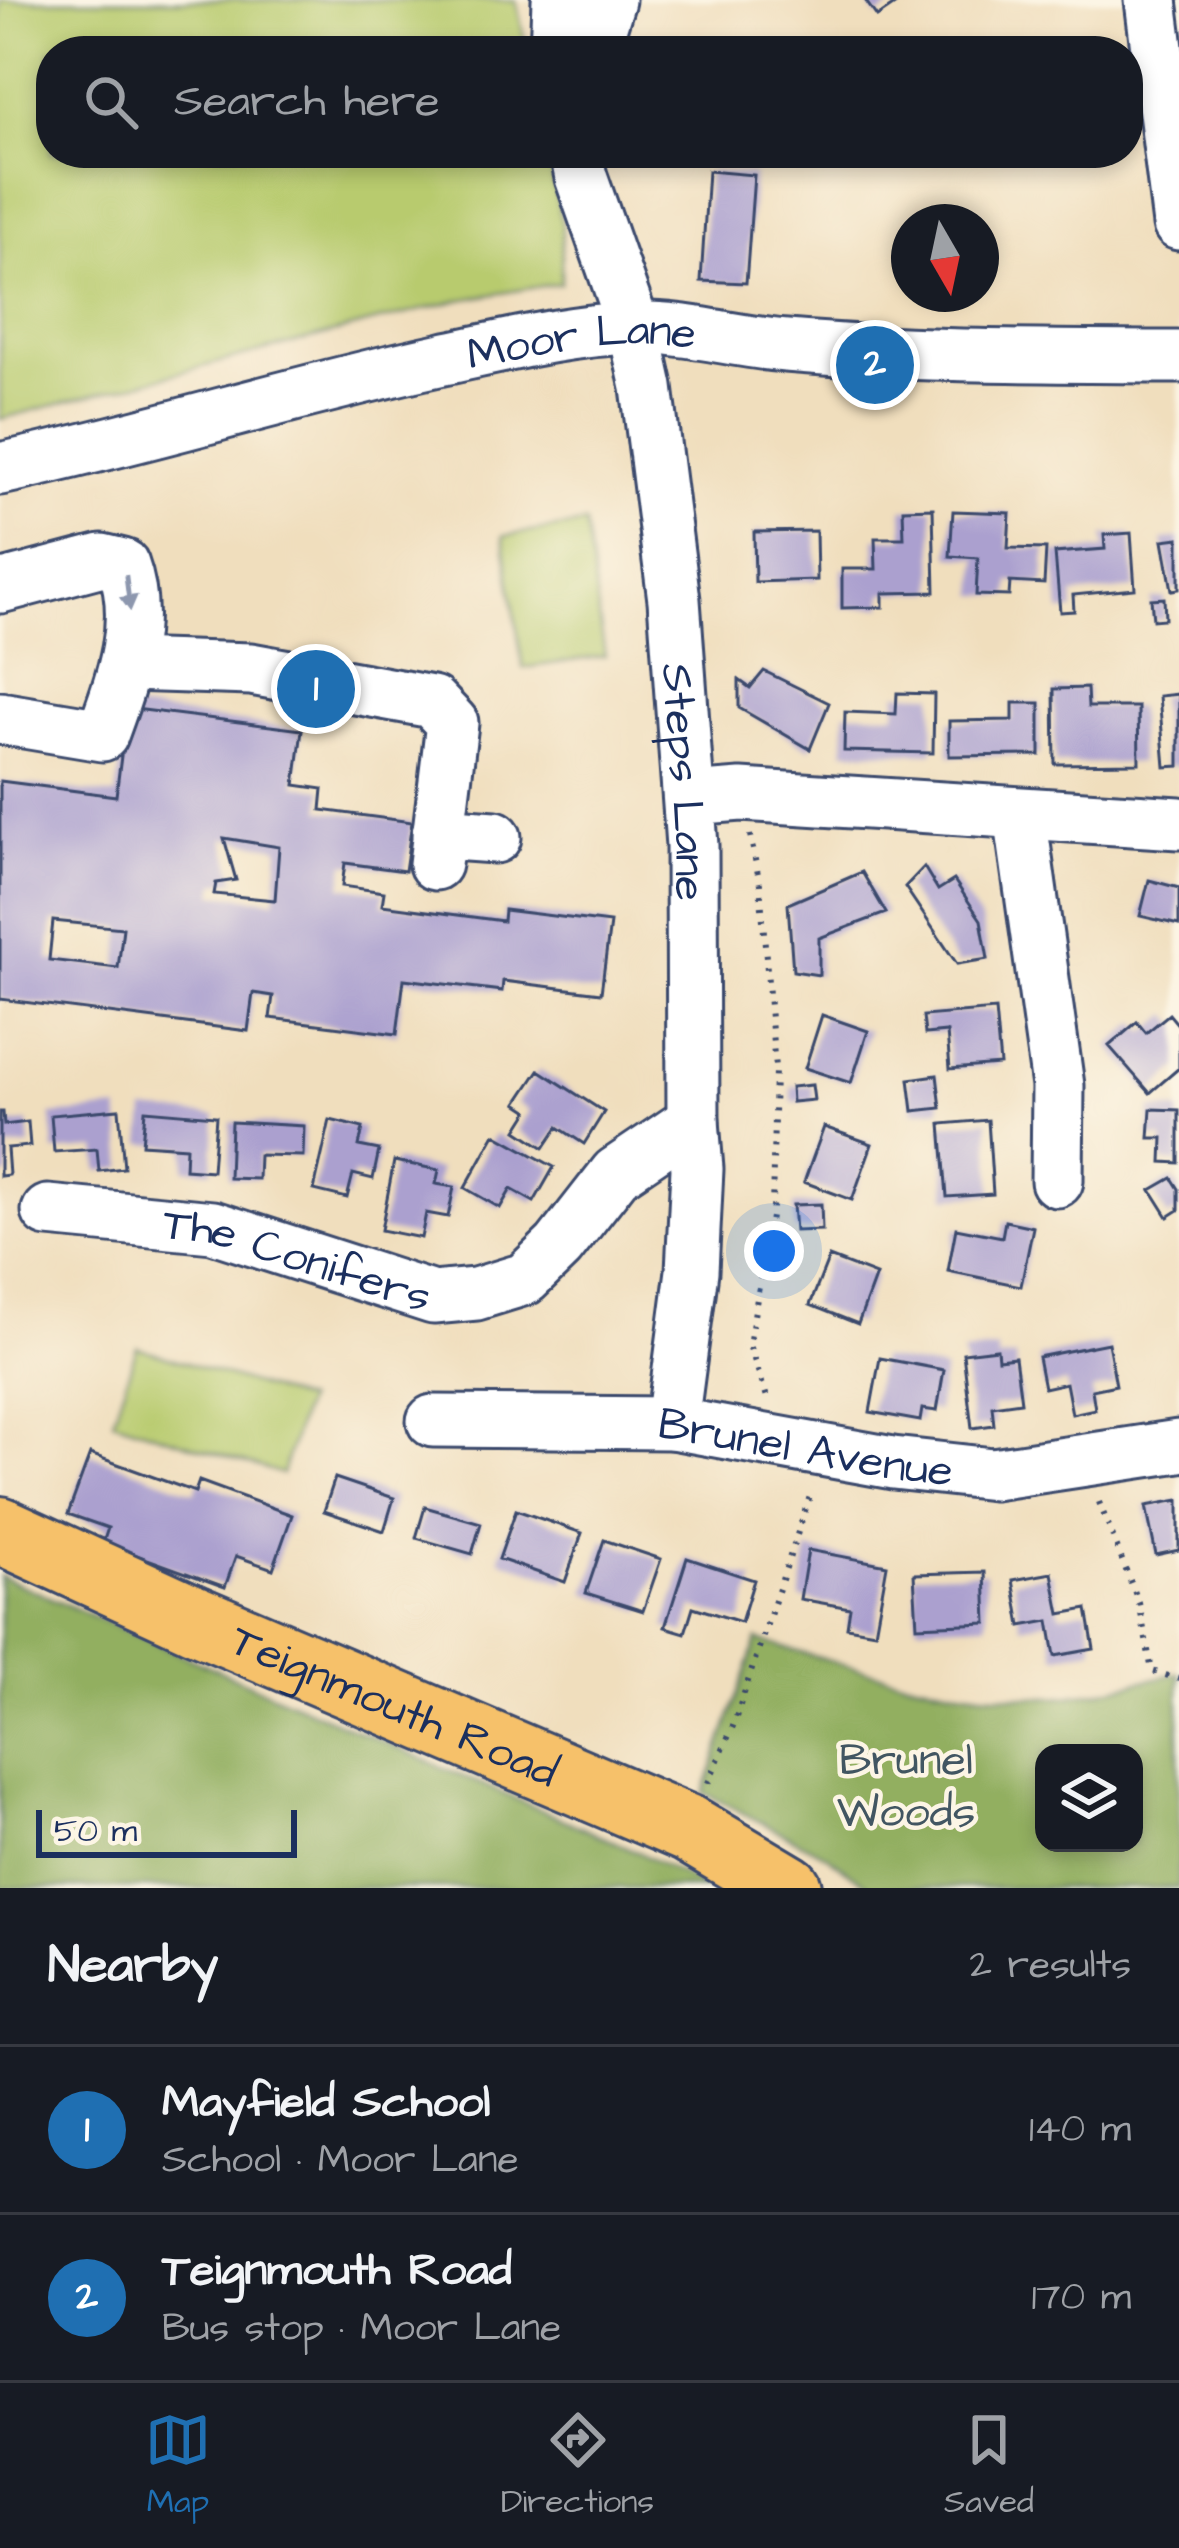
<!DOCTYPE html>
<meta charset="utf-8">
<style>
:root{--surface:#171b24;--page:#242831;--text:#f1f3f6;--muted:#9ea1a6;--line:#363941;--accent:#1f6fb2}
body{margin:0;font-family:"Architects Daughter",sans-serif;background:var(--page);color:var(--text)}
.controls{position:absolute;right:36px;bottom:36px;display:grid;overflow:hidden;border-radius:24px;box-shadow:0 6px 18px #0003}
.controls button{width:108px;height:108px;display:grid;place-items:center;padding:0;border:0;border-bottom:3px solid var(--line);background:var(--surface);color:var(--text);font:60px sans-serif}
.compass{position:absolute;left:891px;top:204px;width:108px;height:108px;border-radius:50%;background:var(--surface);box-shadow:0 6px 18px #0003;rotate:171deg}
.scale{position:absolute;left:36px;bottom:30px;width:261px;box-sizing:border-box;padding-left:12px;border:6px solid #1b2f5e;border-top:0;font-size:33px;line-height:42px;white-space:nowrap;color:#1b2f5e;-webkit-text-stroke:9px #fcf5e5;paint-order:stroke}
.you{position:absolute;left:774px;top:1251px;width:42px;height:42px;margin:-30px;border:9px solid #fff;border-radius:50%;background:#1a73e8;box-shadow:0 0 0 18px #1a73e833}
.badge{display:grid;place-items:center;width:78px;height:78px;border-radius:50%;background:var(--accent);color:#fff;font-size:39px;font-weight:700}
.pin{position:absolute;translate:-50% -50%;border:6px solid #fff;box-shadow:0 3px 12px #0006}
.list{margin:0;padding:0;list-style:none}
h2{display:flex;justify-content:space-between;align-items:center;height:156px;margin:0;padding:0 48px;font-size:51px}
h2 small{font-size:39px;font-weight:400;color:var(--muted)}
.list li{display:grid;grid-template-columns:78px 1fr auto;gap:36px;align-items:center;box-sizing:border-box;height:168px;padding:0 48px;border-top:3px solid var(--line)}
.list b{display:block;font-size:45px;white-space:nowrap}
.list p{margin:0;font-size:39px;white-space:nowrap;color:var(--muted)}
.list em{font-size:39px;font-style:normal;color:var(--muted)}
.icon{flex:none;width:66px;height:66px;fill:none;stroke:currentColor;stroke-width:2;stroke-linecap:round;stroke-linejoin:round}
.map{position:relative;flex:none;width:1179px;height:1888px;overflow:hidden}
.search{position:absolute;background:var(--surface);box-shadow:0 6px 18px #0003;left:36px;right:36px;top:36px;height:132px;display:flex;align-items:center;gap:30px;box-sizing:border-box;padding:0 42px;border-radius:48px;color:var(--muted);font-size:45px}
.sheet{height:492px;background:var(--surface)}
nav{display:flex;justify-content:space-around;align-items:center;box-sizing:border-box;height:168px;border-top:3px solid var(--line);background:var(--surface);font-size:33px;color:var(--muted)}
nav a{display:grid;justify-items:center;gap:6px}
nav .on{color:var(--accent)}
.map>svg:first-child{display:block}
.green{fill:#b8cb6e;stroke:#6a7d66;stroke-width:3}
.forest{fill:#92af61;stroke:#566f60;stroke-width:3;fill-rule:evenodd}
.building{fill:#aba0cf;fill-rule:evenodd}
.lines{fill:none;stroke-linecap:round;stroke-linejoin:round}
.minor-casing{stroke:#3b496c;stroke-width:57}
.major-casing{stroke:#3b496c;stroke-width:72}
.path{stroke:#3b496c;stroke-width:6;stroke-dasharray:3 9;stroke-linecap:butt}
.minor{stroke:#fff;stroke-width:51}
.major{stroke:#f6c16b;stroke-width:66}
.oneway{fill:#8d97ae}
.labels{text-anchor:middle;stroke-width:9;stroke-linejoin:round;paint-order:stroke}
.street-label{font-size:45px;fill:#1b2f5e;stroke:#fcf5e5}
.park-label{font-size:45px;fill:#425662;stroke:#fcf5e5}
</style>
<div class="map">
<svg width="1179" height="1888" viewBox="0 0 1179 1888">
<rect width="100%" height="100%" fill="#fcf5e5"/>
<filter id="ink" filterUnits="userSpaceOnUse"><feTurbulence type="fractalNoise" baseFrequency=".00833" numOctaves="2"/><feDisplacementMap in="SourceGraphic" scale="24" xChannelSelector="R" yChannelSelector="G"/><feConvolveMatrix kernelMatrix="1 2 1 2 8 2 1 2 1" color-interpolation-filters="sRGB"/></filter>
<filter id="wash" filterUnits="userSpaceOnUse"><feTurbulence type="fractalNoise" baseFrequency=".004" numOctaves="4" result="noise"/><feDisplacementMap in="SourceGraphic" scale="48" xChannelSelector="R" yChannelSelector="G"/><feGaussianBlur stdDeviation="2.7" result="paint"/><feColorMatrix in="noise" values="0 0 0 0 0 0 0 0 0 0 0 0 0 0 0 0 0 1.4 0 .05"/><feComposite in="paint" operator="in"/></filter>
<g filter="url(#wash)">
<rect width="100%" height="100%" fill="#f0debd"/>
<!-- green -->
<path class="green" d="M0,0H516L527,51H51V153H547L562,225L561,283L460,300L0,419Z
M585,524L605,656L523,668L503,536Z
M137,1347L305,1401L282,1474L113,1420Z"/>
<!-- forest -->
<path class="forest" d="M0,1576L636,1851L707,1888H0Z
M757,1640C851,1667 952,1698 1050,1697C1092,1696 1138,1681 1179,1673V1888H872L827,1856L704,1793ZM1044,1753H1134V1843H1044Z"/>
<g id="blocks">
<!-- building -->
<path class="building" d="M865,0H902L877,17Z
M708,171L754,175L746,283L701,281Z
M933,508L935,592L883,593V607L842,608V569H876L875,538H904L903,509Z
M953,511L1010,513L1008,548L1046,549L1044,584L1010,582L1009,596L976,595L978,558L950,556Z
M816,531L817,580L755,582L754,532Z
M1131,533L1135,589L1073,595L1074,611L1060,612L1055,553L1105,549L1104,535Z
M1179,538V589L1172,590L1163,540Z
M1164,598L1165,619L1153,620L1151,599Z
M764,671L829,703L810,749L739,708V680L750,688Z
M1087,688L1088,707H1138L1139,763L1055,764L1054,689Z
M897,693L934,694L933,753L844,751L845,712L896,714Z
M1179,694V766L1165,767L1159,696Z
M1013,703H1040V755L949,756V721L1013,720Z
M127,708L302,730L295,785L323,789L321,810L412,822L405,871L345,863L342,886L384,892L382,905L503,921L504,910L610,923L601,993L503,981L502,991L404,979L397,1034L270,1018L273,996L253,993L248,1031L0,999V781L116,796ZM224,838L279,847L275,900L214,894L216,883L236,880ZM53,921L123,928L118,968L49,960Z
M924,867L938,890L954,880L981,920L988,959L957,964L905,887Z
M862,872L886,913L819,938V975L793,971L788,904Z
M1149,880L1179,888V925L1140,916Z
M995,1010L1000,1065L950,1069L947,1032L925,1034L923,1016Z
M1169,1014L1179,1026V1068L1150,1093L1109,1046L1137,1022L1146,1033Z
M822,1015L868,1031L851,1083L805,1068Z
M539,1070L604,1112L584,1144L558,1127L544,1148L517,1130L529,1111L517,1103Z
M937,1075L941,1108L913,1111L909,1079Z
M812,1085L814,1100L792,1102L791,1087Z
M119,1109L124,1168L99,1171L97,1149L54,1152L51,1115Z
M1151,1109L1179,1110V1163L1162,1162L1163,1138H1149Z
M145,1110L216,1116L212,1171L185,1169L186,1147L142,1144Z
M0,1112H3L4,1125L28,1122L30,1146L7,1148L9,1175L0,1176Z
M330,1120L363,1128L359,1146L379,1150L373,1179L353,1174L347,1198L314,1190Z
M988,1120L993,1194L947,1197L941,1124Z
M231,1122L304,1126L303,1156L259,1155L258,1179L229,1178Z
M824,1127L872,1144L852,1200L804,1182Z
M495,1134L554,1167L534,1202L511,1189L500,1208L465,1188Z
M394,1161L439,1170L436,1184L454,1187L448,1217L426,1213L421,1238L381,1230Z
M1172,1178L1179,1189V1210L1168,1217L1151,1190Z
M821,1204L822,1230L795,1231L793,1205Z
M1005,1221L1033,1227L1021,1286L948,1271L956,1228L1002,1237Z
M829,1257L876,1275L858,1324L810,1305Z
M1108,1343L1116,1385L1092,1390L1095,1409L1072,1414L1066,1383L1044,1388L1038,1357Z
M997,1349L998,1359L1015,1357L1021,1402L992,1406L994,1425L972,1428L963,1353Z
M880,1358L944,1370L937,1411L922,1409L920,1421L870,1412Z
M90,1454L195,1492L199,1481L292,1515L273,1569L236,1556L225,1587L103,1543L108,1528L68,1514Z
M335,1478L394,1498L384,1531L324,1511Z
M1179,1500V1550L1156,1555L1146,1506Z
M425,1507L481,1523L472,1554L416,1538Z
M516,1510L582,1533L565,1582L499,1559Z
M604,1540L661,1559L643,1611L586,1593Z
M808,1550L887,1565L875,1632L847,1627L850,1608L800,1599Z
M687,1558L754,1580L741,1622L693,1607L685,1633L665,1627Z
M985,1572L987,1623L917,1626L914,1574Z
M1052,1573L1060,1614L1087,1609L1094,1649L1055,1656L1049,1621L1021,1626L1013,1580Z"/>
</g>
</g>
<g filter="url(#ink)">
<use href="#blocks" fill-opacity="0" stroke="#3b496c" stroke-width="3"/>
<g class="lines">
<defs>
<g id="minor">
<path d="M1151,0L1179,224"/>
<path d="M556,51L558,0"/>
<path d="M583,51L598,35L609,0"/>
<path id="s1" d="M576,153L581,177L634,328L647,387L674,600L692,846L693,1121L697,1169L692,1271L672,1423"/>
<path id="s2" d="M0,469C149,437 294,391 443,359C505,346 569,330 632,328C683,326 736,342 786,346C917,357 1048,356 1179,357"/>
<path d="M0,587L102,560L123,565C144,622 122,680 102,735L0,718"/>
<path d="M128,665L251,669L432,702L452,723L435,864"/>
<path d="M690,799L741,795L1179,823"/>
<path d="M1020,815L1058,1086L1057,1181"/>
<path d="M438,833L495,837"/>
<path id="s3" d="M48,1211L213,1227L433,1298L476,1294L525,1279L559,1246L616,1173L693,1121"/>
<path id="s4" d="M433,1421L672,1423L893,1463L993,1474L1179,1446"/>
</g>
<g id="major">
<path id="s5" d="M0,1530L194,1619L689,1829L788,1888"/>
</g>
</defs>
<!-- minor casing -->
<use href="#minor" class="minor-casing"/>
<!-- major casing -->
<use href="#major" class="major-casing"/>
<!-- path -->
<path class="path" d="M750,835L760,884L775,1068L772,1211L749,1345L767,1397
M1099,1502L1139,1603L1152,1671L1179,1679
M708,1783L733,1726L812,1490"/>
<!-- minor -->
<use href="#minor" class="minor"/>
<!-- major -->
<use href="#major" class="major"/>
</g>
<!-- one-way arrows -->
<defs><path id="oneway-solid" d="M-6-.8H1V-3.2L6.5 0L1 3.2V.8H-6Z" transform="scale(3)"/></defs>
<use class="oneway" href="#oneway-solid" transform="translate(128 593) rotate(83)"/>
</g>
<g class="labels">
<!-- street labels -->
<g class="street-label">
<text dy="16" stroke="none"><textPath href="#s2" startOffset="597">Moor Lane</textPath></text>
<text dy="16" stroke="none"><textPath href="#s1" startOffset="642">Steps Lane</textPath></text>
<text dy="16" stroke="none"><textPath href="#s3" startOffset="255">The Conifers</textPath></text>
<text dy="16" stroke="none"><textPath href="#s4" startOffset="375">Brunel Avenue</textPath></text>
<text dy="16" stroke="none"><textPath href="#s5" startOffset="432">Teignmouth Road</textPath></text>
</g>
<!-- park labels -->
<g class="park-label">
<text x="906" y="1774">Brunel<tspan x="906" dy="52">Woods</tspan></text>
</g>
</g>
</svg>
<div class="controls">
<button><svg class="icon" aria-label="layers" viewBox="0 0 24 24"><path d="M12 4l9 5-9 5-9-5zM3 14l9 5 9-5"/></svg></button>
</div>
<svg class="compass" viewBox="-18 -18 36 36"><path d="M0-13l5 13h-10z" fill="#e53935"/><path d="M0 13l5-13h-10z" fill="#9ea1a6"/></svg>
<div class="scale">50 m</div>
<div class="you"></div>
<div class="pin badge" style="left:316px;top:689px">1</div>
<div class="pin badge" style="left:875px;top:365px">2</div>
<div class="search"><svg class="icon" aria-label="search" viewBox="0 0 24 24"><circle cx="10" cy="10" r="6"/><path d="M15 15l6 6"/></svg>Search here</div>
</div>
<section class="sheet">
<h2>Nearby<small>2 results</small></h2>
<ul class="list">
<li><span class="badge">1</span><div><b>Mayfield School</b><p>School · Moor Lane</p></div><em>140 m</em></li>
<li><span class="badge">2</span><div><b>Teignmouth Road</b><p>Bus stop · Moor Lane</p></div><em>170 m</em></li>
</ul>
</section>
<nav>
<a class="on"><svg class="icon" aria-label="map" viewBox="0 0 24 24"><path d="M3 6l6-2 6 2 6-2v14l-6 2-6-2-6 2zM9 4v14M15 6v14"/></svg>Map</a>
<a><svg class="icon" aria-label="directions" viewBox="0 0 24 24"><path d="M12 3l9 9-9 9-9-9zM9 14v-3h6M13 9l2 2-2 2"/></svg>Directions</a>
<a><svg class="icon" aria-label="saved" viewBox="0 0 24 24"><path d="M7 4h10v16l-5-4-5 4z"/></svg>Saved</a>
</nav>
